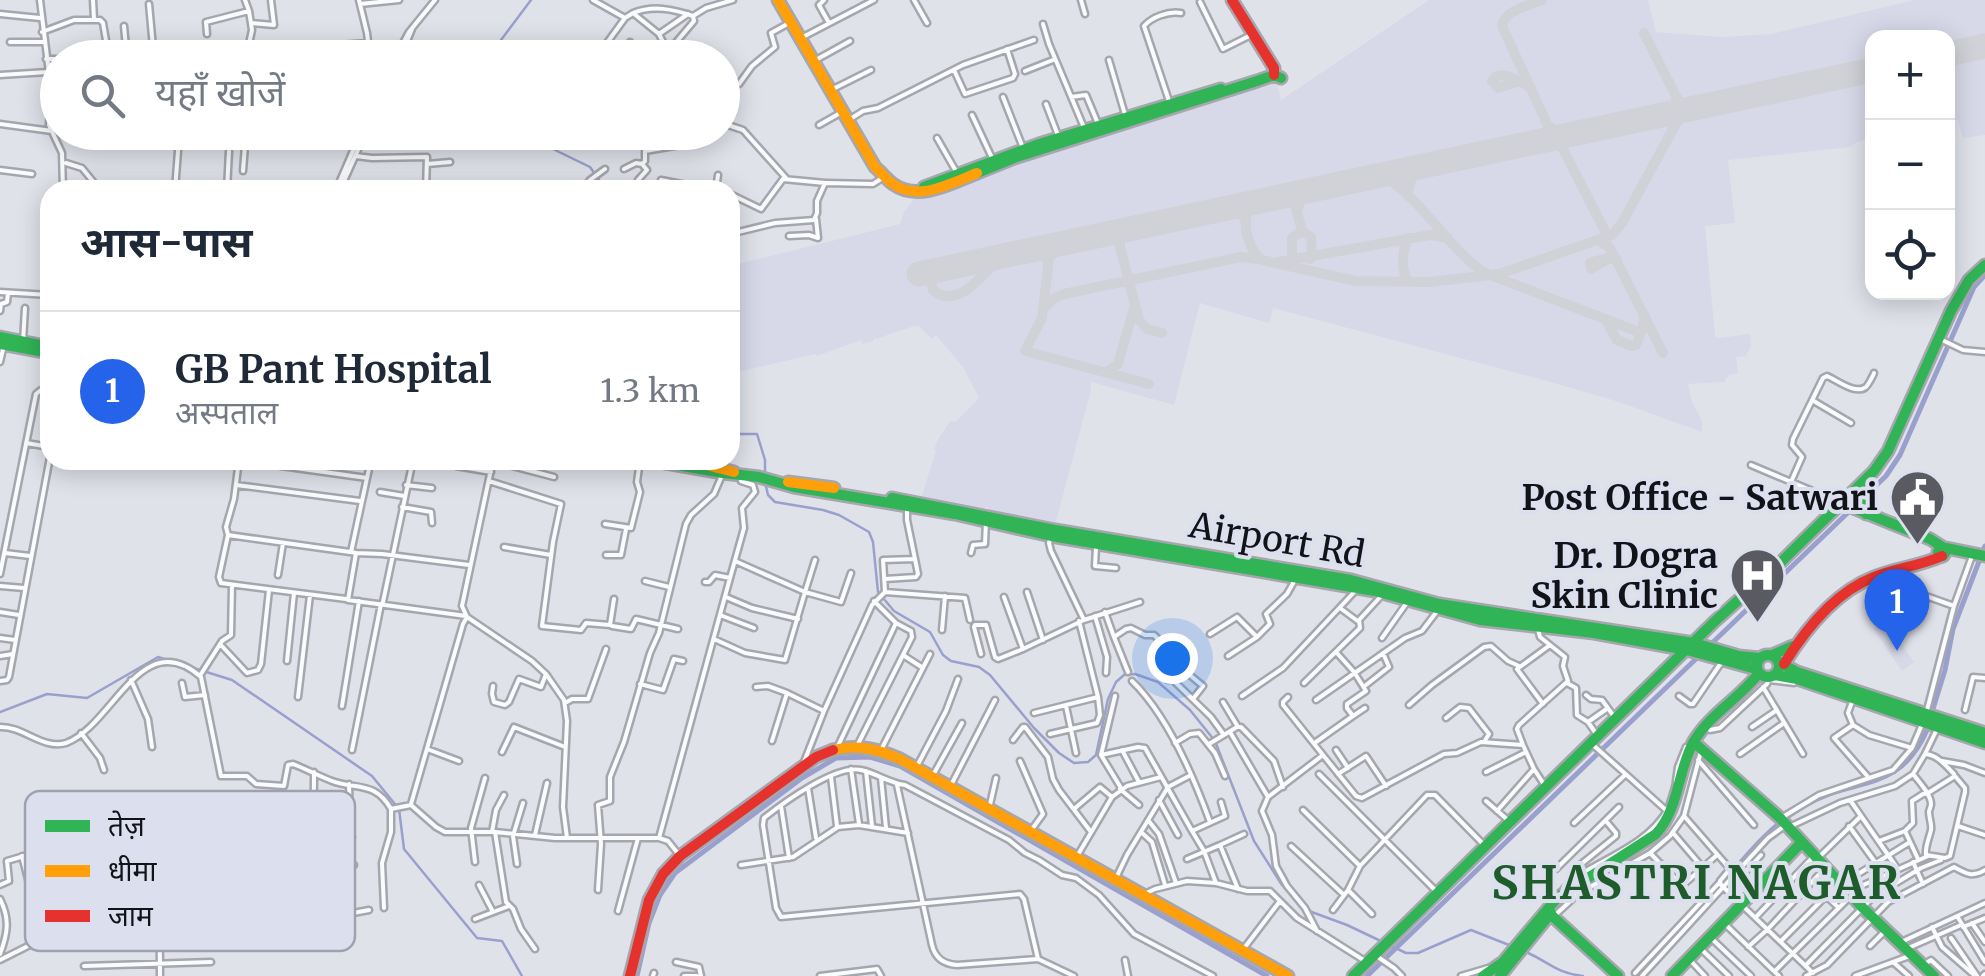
<!DOCTYPE html>
<html lang="hi">
<meta charset="utf-8">
<style>
:root{--surface:#fff;--page:#f2f2f3;--text:#1f2937;--muted:#747a83;--line:#e0e1e3;--accent:#2563eb}
body{margin:0;font-family:Merriweather,"Noto Sans Devanagari",serif;background:var(--page);color:var(--text)}
.controls{position:absolute;right:30px;top:30px;display:grid;overflow:hidden;border-radius:20px;box-shadow:0 5px 25px #0003}
.controls button{width:90px;height:90px;display:grid;place-items:center;padding:0;border:0;border-bottom:2px solid var(--line);background:var(--surface);color:var(--text);font:50px sans-serif}
.you{position:absolute;left:1172px;top:658px;width:35px;height:35px;margin:-25px;border:8px solid #fff;border-radius:50%;background:#1a73e8;box-shadow:0 0 0 15px #1a73e833}
.badge{display:grid;place-items:center;width:65px;height:65px;border-radius:50%;background:var(--accent);color:#fff;font-size:32px;font-weight:700}
.pin{position:absolute;translate:-50% -82px;filter:drop-shadow(0 2px 5px #0008)}
.pin::after{content:'';position:absolute;top:52px;width:35px;height:30px;background:inherit;clip-path:polygon(0 0,100% 0,50% 100%)}
.list{margin:0;padding:0;list-style:none}
h2{display:flex;justify-content:space-between;align-items:center;height:130px;margin:0;padding:0 40px;font-size:42px}
h2 small{font-size:32px;font-weight:400;color:var(--muted)}
.list li{display:grid;grid-template-columns:65px 1fr auto;gap:30px;align-items:center;box-sizing:border-box;height:160px;padding:0 40px;border-top:2px solid var(--line)}
.list b{display:block;font-size:38px;white-space:nowrap}
.list p{margin:0;font-size:32px;white-space:nowrap;color:var(--muted)}
.list em{font-size:32px;font-style:normal;color:var(--muted)}
.icon{flex:none;width:55px;height:55px;fill:none;stroke:currentColor;stroke-width:2;stroke-linecap:round;stroke-linejoin:round}
.map{position:relative;flex:none;width:1985px;height:976px;overflow:hidden}
.search{position:absolute;background:var(--surface);box-shadow:0 5px 25px #0003;left:40px;top:40px;width:700px;height:110px;display:flex;align-items:center;gap:25px;box-sizing:border-box;padding:0 35px;border-radius:55px;color:var(--muted);font-size:38px}
.panel{position:absolute;background:var(--surface);box-shadow:0 5px 25px #0003;left:40px;top:180px;width:700px;height:290px;border-radius:30px}
.map>svg:first-child{display:block}
.built{fill:#d7d9e9}
.lines{fill:none;stroke-linecap:round;stroke-linejoin:round}
.stream{stroke:#9aa0ce;stroke-width:2.5}
.canal{stroke:#9aa0ce;stroke-width:5}
.taxiway{stroke:#d0d2d7;stroke-width:10}
.runway{stroke:#d0d2d7;stroke-width:25}
.street-casing{stroke:#a6a7ae;stroke-width:9}
.fast-casing{stroke:#a6a7ae;stroke-width:15}
.slow-casing{stroke:#a6a7ae;stroke-width:15}
.jam-casing{stroke:#a6a7ae;stroke-width:15}
.street{stroke:#fafbfc;stroke-width:4}
.fast{stroke:#30b455;stroke-width:10}
.slow{stroke:#ff9f0a;stroke-width:10}
.jam{stroke:#e5322d;stroke-width:10}
.labels{text-anchor:middle;stroke-width:8;stroke-linejoin:round;paint-order:stroke}
.poi-label{font-size:35px;font-weight:bold;fill:#121318;stroke:#dcdfee;text-anchor:end}
.street-label{font-size:35px;fill:#121318;stroke:#dcdfee}
.district-label{font-size:45px;font-weight:bold;letter-spacing:2.5px;fill:#1f5c2c;stroke:#dcdfee}
.key{fill:#dcdfee;stroke:#9fa2ae;stroke-width:2.5}
.key-label{font-size:28px;fill:#121318}
</style>
<div class="map">
<svg width="1985" height="976" viewBox="0 0 1985 976">
<rect width="100%" height="100%" fill="#e0e2ea"/>
<!-- built -->
<path class="built" d="M1429,0H1648L1656,32L1722,37L1771,34L1915,0H1985V135L1963,138L1958,120L1948,122V38H1872V138L1857,142L1851,147L1728,160L1735,223L1705,226L1715,336L1718,338L1750,334L1751,346L1746,356L1736,357L1738,373L1729,375L1724,382L1688,384L1692,402L1702,421V432L1619,402L1547,381L1273,308L1269,323L1200,303L1174,405L1091,382V390L1055,525L994,511L986,507L982,510L921,499L936,450L934,449L939,438L951,420L955,422L979,398L963,367L936,335L932,339L919,326H914L876,339L875,338L873,341L863,344L861,340L817,356L815,354L730,374V266L900,224L904,212L916,196L1005,164L1255,87L1274,83L1278,87L1281,100Z
M1885,620L1914,662L1902,671L1873,628Z"/>
<g class="lines">
<!-- stream -->
<path class="stream" d="M494,58L501,40L531,0
M518,132L590,167L606,190
M730,434H757L765,460V474
M765,482L768,495L775,502L823,510L839,515L869,532L873,542L878,592L894,611L930,632L943,655L951,661L979,667L990,675L1034,728L1059,753L1074,763L1088,762L1096,755L1108,699L1116,682L1124,675L1135,674L1158,682L1190,710L1215,741L1254,841L1282,885L1299,903
M184,665L232,680L372,776L399,809L404,849L477,938L502,941L522,976
M0,712L47,694L87,698L158,657L171,661
M1309,911L1347,925L1406,953H1418L1471,930L1509,945
M1526,952C1549,962 1556,973 1583,976"/>
<!-- canal -->
<path class="canal" d="M1708,647L1886,476L1900,455L1974,287L1985,275
M1932,712L1945,670L1953,629L1985,546
M637,976L649,923L660,895L675,873L802,778L836,758L870,757L900,766L1267,976
M1367,976L1700,655
M1635,976C1660,950 1686,925 1710,898C1738,867 1765,829 1802,807C1853,775 1898,796 1927,730"/>
<!-- taxiway -->
<path class="taxiway" d="M1542,0C1528,6 1505,10 1502,26L1548,126L1563,136
M1644,33L1677,98L1682,104L1693,108
M1519,81L1498,88L1492,81L1495,77C1504,73 1510,77 1519,81L1528,86
M1672,130V122L1663,115L1675,106L1676,98
M1551,139L1563,149L1608,237
M1381,175C1419,194 1448,249 1485,273L1636,331L1642,330L1645,316
M1281,196L1295,205L1302,231L1311,237L1312,256L1310,259
M1408,196L1409,185L1417,167
M1258,201C1254,205 1249,209 1247,214C1242,228 1251,253 1262,260L1356,281L1430,282L1499,274L1612,235L1622,223L1679,118L1694,108
M1230,207L1242,214L1246,221
M1298,209L1301,198L1309,190
M1126,229L1120,239V247L1139,320L1147,329L1162,333
M1600,241L1610,248L1663,353
M1062,243L1049,258L1042,318L1025,351L1149,384
M1037,248L1048,262
M1612,252C1611,256 1609,257 1606,260L1591,269L1590,263C1598,260 1608,257 1617,260
M1292,259V238L1302,231
M1278,262L1430,235L1448,238
M969,263L944,264L935,268L930,279L933,290C960,312 984,270 1003,256
M1409,282C1400,272 1402,249 1409,238
M1044,308L1053,299L1064,294L1241,257L1258,259
M1606,320L1617,340L1632,346L1636,345L1642,330
M1107,372L1118,364L1134,308"/>
<!-- runway -->
<path class="runway" d="M1948,54L1985,46
M919,274L1872,70"/>
<defs>
<path id="street" d="M40,0L51,89L49,125L62,153L63,190
M93,0L94,19
M245,0L249,11
M359,0L367,33L370,58
M593,0L625,18
M824,0L819,5L829,23
M914,0L927,23
M1081,0L1085,14
M1200,2L1223,49L1253,34
M149,4L154,58
M360,4L399,0
M0,14L40,18
M252,23L274,25L271,0
M1043,24L1049,44L1085,130
M124,26L127,58
M42,32L74,20H100L103,23L109,58
M207,34L206,22L249,11L252,30L246,58
M659,34L633,13C653,5 673,9 693,16
M801,38L874,0
M10,42H44
M338,45L368,43
M667,50L659,34L688,14
M267,58L273,46L280,45
M312,58L315,57
M395,58L409,32L435,0
M400,58L412,29
M596,58L625,18L633,13
M630,58L625,49L630,42
M648,58L673,46L694,21L693,16L706,8L733,0
M46,59H58
M1109,60L1126,118
M814,61L850,41
M954,70L965,94L1013,78L1015,74L1007,49
M1025,71L1053,60
M0,75L48,72
M728,89L739,84L752,66L775,47L771,33L791,22
M831,90L871,70
M1003,97L1023,148
M1071,97L1086,95L1099,126
M1046,104L1059,138
M1170,104L1144,26C1152,17 1168,11 1181,13
M972,115L993,160
M847,121L863,111L878,108L963,65L1034,40
M722,123L743,130L786,178
M0,124L52,131
M819,125L842,112
M162,135L177,136L179,138L175,190
M937,138L957,173
M543,144L548,132
M608,145L622,138L626,132
M356,156L372,158L427,157L426,190
M66,163L82,168L100,190
M427,164L450,162
M642,164L645,161V151L680,145L679,132
M624,169L636,163L642,164L647,170L638,180
M0,170L32,174
M243,171L246,132
M661,180L712,190
M826,183L873,184L884,177
M227,190L229,151
M336,190L361,132
M340,190L366,132
M582,190L590,180L605,169
M716,190L718,175
M730,194L761,209L783,179L825,183L817,201V213L814,220L775,223L730,234
M789,236L809,235L818,238L816,219
M50,277V296
M0,292L49,295
M0,311L1,304L7,302L8,293
M1938,338L1963,350L1985,352
M23,342L25,308
M0,362L4,345
M1812,400L1851,423
M26,443L50,447
M239,460L367,478L351,552L356,553
M239,460L234,499L226,527L228,535L350,552
M493,460L462,606L467,617L532,661L546,674L564,700L567,721L563,807L567,838
M493,461L554,477
M1751,465L1841,503
M456,466L491,472
M367,478L371,460
M489,481L561,504L553,542L542,626L581,630L586,623L610,625L614,599
M1791,482L1802,457L1792,445L1793,439L1823,378L1827,376C1837,380 1855,395 1866,387C1867,387 1874,374 1874,373
M236,485L360,501
M406,485L432,488
M380,492L404,496
M402,507L431,512L432,523
M605,524L631,528L640,492L637,482L640,460
M228,535L219,577L221,583L346,599
M504,547L551,555
M1096,547L1095,566L1116,568
M5,553L30,556
M971,553L973,545L985,544L986,521
M606,555H621L626,529
M735,561L805,592L815,560
M1902,568L1905,582L1912,591L1954,606
M0,574L36,394L41,390L50,391
M278,575L283,543
M885,579L916,577L918,574L915,559
M645,581L669,587
M705,582H709L715,575L730,578L744,528L742,508L755,492L753,485L741,481V474
M0,586L24,588
M885,592L883,560L915,559L907,520V506
M885,592L965,598L970,620
M1027,592L1043,640
M726,597L752,608L798,619
M1004,597L1023,649
M383,602L413,460
M1340,608L1359,622
M0,612L19,615
M1105,612L1114,637L1126,629L1131,628L1145,635H1154L1166,647
M1908,613L1923,595
M720,615L754,628
M466,616L348,600L356,553L382,554L469,565
M1095,616L1107,657L1106,673
M1084,620L1140,602
M612,626L631,629L636,619L678,629
M942,630L945,596
M1210,634L1237,617L1257,637L1228,656
M1258,636L1270,624L1266,614L1287,594L1296,578
M1114,637L1128,672
M0,638L15,640
M1382,638L1408,601
M714,639L745,653L785,660L805,592L841,602L851,573
M220,644L247,673L258,670L261,664L269,590
M1336,652L1354,672L1366,691L1347,704V708L1353,716L1365,708
M981,654L974,627L975,625H986L995,657L998,659L1023,649L1084,620L1051,551L1049,543L1051,536
M903,655L923,668
M0,656L13,654
M287,661L294,593
M1185,671L1203,686L1193,699
M201,674L222,641L231,635L232,585
M131,680L148,719L152,747
M1168,680L1171,679L1175,682L1211,717L1224,735
M1769,680L1794,683
M0,681L7,680L9,677L50,457
M1132,681C1168,716 1193,775 1210,822
M182,683L185,697L205,695
M1304,683L1360,628L1359,620L1383,594
M1567,683L1576,688L1577,715L1588,722
M640,684L663,690L674,659L683,661
M1366,685L1389,667L1383,653
M493,686L492,694L494,702L505,705L509,702L519,679L541,687L546,674
M756,687L768,686L787,693
M1763,687L1803,754
M1586,695L1591,699L1602,700L1615,718
M1242,696L1283,668L1358,588
M1679,696L1690,704H1693L1723,660
M298,697L310,595
M1288,697L1283,702V705L1323,755
M1853,699L1848,713L1853,725L1834,738L1869,778
M1316,700L1405,638L1422,631L1438,610
M1223,702L1238,727
M565,703L572,699H588L606,649
M1543,704L1517,669L1550,645
M1409,705L1432,685L1484,647L1491,646L1508,661L1519,666
M342,706L359,601
M1066,706L1076,753
M1965,710L1973,677L1985,678
M1034,713L1098,697L1079,621
M1926,714L1954,606L1972,556
M1446,718L1460,707L1469,708L1489,734L1484,742
M1853,725L1869,735L1912,748
M0,727C23,726 43,750 66,743C113,726 141,624 201,677L221,776H247L256,784L284,786L288,765L293,764C306,769 319,776 332,781C357,790 375,781 391,809L411,805L436,827L445,832H495L555,838H659L668,841L680,856
M1752,727L1777,710
M1710,730L1720,728L1767,684L1770,677
M1230,732L1268,797
M81,733L100,758L104,770
M1050,734L1097,723L1100,715L1098,697
M1597,735L1588,722L1608,708
M1013,740L1023,727H1025L1048,757L1053,779L1059,790L1091,832
M772,741L787,693L824,711
M1316,742L1353,716
M1175,743L1190,734L1199,733L1215,753L1225,776
M1209,744L1237,727H1241L1274,761L1283,787
M1592,744L1667,811
M1523,745L1517,729L1519,725L1568,681L1563,666L1565,657L1540,637L1538,629
M857,746L912,637L911,631L896,623
M837,748L896,623L874,601
M427,749L459,761
M352,750L381,604
M881,750L930,654
M1122,750L1139,782
M1336,750L1348,768
M502,752L514,727L565,747
M1740,754L1784,723
M1925,754L1938,727
M1101,755L1115,696
M1698,760L1754,825
M1020,761L1043,814L1030,832
M1942,761L1964,765L1985,773
M804,762L824,711L872,605L885,592
M916,768L946,711L958,679
M851,769L859,824
M1534,769L1545,786
M866,771L872,826
M1486,772L1526,752
M1319,774L1436,891
M1338,774L1366,756L1386,786
M831,777L837,826
M932,777L962,723
M881,778L886,828
M1676,781L1678,767L1686,747
M349,784C349,791 350,800 349,808C347,821 342,826 352,837
M897,785L932,945C935,958 943,964 957,965L1038,959L1074,976
M950,787L995,700
M808,788L816,838
M1121,788L1101,755L1138,747L1145,748L1192,831
M1120,789L1139,805
M1159,800L1178,835
M1850,800L1897,868
M1486,801L1509,821
M411,804L463,624L467,617
M781,806L789,858
M989,809L996,778
M1074,809L1100,787L1112,797
M1303,810L1360,866
M1684,816L1730,869L1720,881L1721,885L1813,973
M1781,818L1819,795L1893,770L1912,748L1923,722
M1148,820L1159,834L1176,883
M159,822L160,976
M1574,823L1625,775
M73,824L249,822L254,830L258,937L330,936
M1849,826L1875,862
M1958,826L1985,835
M1789,827L1840,803L1895,786L1913,774L1925,754C1938,755 1946,766 1954,774
M1905,831L1913,823L1912,801L1923,794C1924,794 1926,794 1928,793L1955,776L1965,788V792L1950,856L1945,858L1926,855C1925,846 1929,839 1931,830C1932,824 1929,818 1929,812C1929,810 1931,807 1931,804C1931,794 1919,782 1913,774
M492,832L496,810L504,795
M495,832L506,902L513,909L521,929L535,949
M1141,832L1152,842L1165,885
M1674,834L1703,868
M535,835L547,783
M659,838L730,578
M1879,841L1905,831L1918,859
M257,843L312,841
M1291,846L1343,894
M1650,853L1682,886L1717,855
M22,856L43,938
M160,857L255,854
M1076,858L1112,797L1127,786L1161,777
M1187,859L1220,845
M1817,859L1860,817
M475,862L471,828L485,778
M1913,862L1923,884
M517,864L513,836L523,803
M741,865L793,857L838,827L859,825L908,833
M1580,865L1616,836V833L1606,821
M255,866L354,865
M1556,869L1619,807
M63,872L159,871
M1115,880L1127,855L1168,787L1189,776
M1216,883L1204,851L1192,831L1225,816L1221,802
M1842,884L1910,842
M0,885L9,881L7,861L51,848L159,847
M479,885L492,910
M1238,889L1220,845L1244,834
M598,890L601,844L598,805L610,801V777L624,742L650,653L659,633L686,524L691,515L714,494L723,473
M1348,890L1372,914
M1563,890L1570,881C1603,858 1648,845 1668,809
M1728,891L1761,855
M68,895L349,889
M1142,895L1155,889L1187,881L1216,883L1247,891H1270L1297,918L1365,961
M0,899C10,919 8,933 0,954
M384,908L382,863L391,832V809
M1333,910L1348,890L1360,866L1427,795H1435L1486,847
M618,911L638,838
M313,913L314,772
M256,914L353,913L369,910
M1957,916L1985,962
M1553,917L1578,894L1650,853L1670,836L1684,816L1701,751
M1756,917L1814,856
M92,919L159,918
M475,919L509,906
M1724,923L1779,976
M1972,923L1985,942
M1932,927L1942,947L1973,974
M1963,927L1985,918
M159,929L254,926
M1317,931L1305,908L1287,886L1276,866L1272,835L1262,811L1268,797L1323,755L1356,796L1362,798L1444,754L1457,753L1481,742L1523,745L1534,769L1497,811
M1710,937L1751,976
M1951,938L1977,976
M1781,941L1826,896L1838,907
M97,943L159,941
M1899,943L1985,903
M1870,946L1886,930
M1748,947L1768,929L1825,868
M1700,948L1729,976
M1906,949L1961,925
M1242,951L1280,901
M1375,955L1394,968L1402,976
M1038,959L1024,899L1020,894L781,917L776,908L763,825L764,818C783,803 836,764 861,770C876,773 889,783 905,785L1009,840L1025,853L1039,860L1062,875L1076,878L1099,895L1134,934L1213,976
M1689,959L1705,976
M0,960L56,932L36,853
M1125,960L1128,976
M676,962L699,967L701,976
M1893,962L1909,976
M1806,965L1873,897L1921,868L1941,860
M1923,965L1931,960L1948,976
M84,966L211,962
M1775,971L1861,886L1928,856
M1635,973L1720,882
M653,976L654,973
M684,976H697
M820,976L877,969L881,976
M1461,976L1488,968
M1642,976L1768,838L1786,825
M1806,976L1827,965L1888,902L1954,867C1965,873 1972,878 1985,870
M1855,976L1912,955
M1983,976L1985,974"/>
<path id="fast" d="M1257,81L1274,75L1281,78
M977,173L1014,158L1257,81
M924,187L1039,144L1221,89
M0,337L50,347
M0,344L50,353
M649,460L723,473L759,477L794,487L955,514L1051,536L1375,591L1480,620L1594,633L1687,650L1756,669
M1858,487L1866,514
M892,498L1055,530L1351,580L1439,604L1694,643L1739,656L1759,658
M1841,503L1930,539L1941,546
M1941,546L1947,550L1943,556L1938,552Z
M1946,548L1985,556
M1757 666a11 11 0 1 1 22 0a11 11 0 1 1-22 0Z
M1772,655L1793,646
M1778,662L1797,672L1985,733
M1774,675L1797,679L1985,743
M1698,746L1780,818L1863,908L1934,976
M1549,913L1618,976
M1353,976L1714,622L1782,561L1874,471L1888,451L1951,311L1969,280L1985,265
M1483,976L1503,962L1557,898L1656,834C1680,807 1677,771 1694,741C1711,713 1740,698 1759,673
M1500,976L1551,913
M1672,976L1801,843"/>
<path id="slow" d="M778,0L875,167C881,172 886,179 893,184C918,202 952,183 977,173
M685,460L734,472
M788,482L834,488
M833,750C857,744 877,749 900,759L1288,976"/>
<path id="jam" d="M1232,0L1274,68V75
M1784,664C1805,630 1835,592 1874,577C1896,568 1920,566 1942,556
M630,976L649,900L663,874L680,856L816,757L833,750"/>
</defs>
<!-- street casing -->
<use href="#street" class="street-casing"/>
<!-- fast casing -->
<use href="#fast" class="fast-casing"/>
<!-- slow casing -->
<use href="#slow" class="slow-casing"/>
<!-- jam casing -->
<use href="#jam" class="jam-casing"/>
<!-- street -->
<use href="#street" class="street"/>
<!-- fast -->
<use href="#fast" class="fast"/>
<!-- slow -->
<use href="#slow" class="slow"/>
<!-- jam -->
<use href="#jam" class="jam"/>
</g>
<!-- icons -->
<defs>
<symbol id="civic-pin" viewBox="-11 -11 22 30"><path d="M0 17L-7.5 6A9.5 9.5 0 1 1 7.5 6Z" fill="#5a5b62" stroke="#dcdfee"/><path d="M-.6-6.5H3V-4.5H.6V-3L4-1V1h2V6H-6V1h2V-1L-.6-3ZM-1.2 2.5V6h2.4V2.5Z" fill="#fff"/></symbol>
<symbol id="hospital-pin" viewBox="-11 -11 22 30"><path d="M0 17L-7.5 6A9.5 9.5 0 1 1 7.5 6Z" fill="#5a5b62" stroke="#dcdfee"/><path d="M-5-5h3v3.5h4V-5h3V5h-3V1.5h-4V5h-3Z" fill="#fff"/></symbol>
</defs>
<g fill-rule="evenodd">
<use href="#civic-pin" x="1886" y="466" width="63" height="86"/>
<use href="#hospital-pin" x="1726" y="544" width="63" height="86"/>
</g>
<g class="labels">
<!-- poi labels -->
<g class="poi-label">
<text x="1878" y="510">Post Office - Satwari</text>
<text x="1718" y="568">Dr. Dogra<tspan x="1718" dy="40">Skin Clinic</tspan></text>
</g>
<!-- street labels -->
<g class="street-label">
<text transform="translate(1277 540) rotate(10)" y="12">Airport Rd</text>
</g>
<!-- district labels -->
<g class="district-label">
<text x="1697" y="899">SHASTRI NAGAR</text>
</g>
</g>
<!-- legend -->
<rect x="25" y="791" width="330" height="160" rx="15" class="key"/>
<rect x="45" y="820" width="45" height="12" fill="#30b455"/>
<rect x="45" y="865" width="45" height="12" fill="#ff9f0a"/>
<rect x="45" y="910" width="45" height="12" fill="#e5322d"/>
<g class="key-label">
<text x="108" y="836">तेज़</text>
<text x="108" y="881">धीमा</text>
<text x="108" y="926">जाम</text>
</g>
</svg>
<div class="controls">
<button>+</button>
<button>−</button>
<button><svg class="icon" aria-label="locate" viewBox="0 0 24 24"><circle cx="12" cy="12" r="6"/><path d="M12 2v4M12 18v4M2 12h4M18 12h4"/></svg></button>
</div>
<div class="you"></div>
<div class="pin badge" style="left:1897px;top:651px">1</div>
<div class="search"><svg class="icon" aria-label="search" viewBox="0 0 24 24"><circle cx="10" cy="10" r="6"/><path d="M15 15l6 6"/></svg>यहाँ खोजें</div>
<section class="panel">
<h2>आस-पास<small></small></h2>
<ul class="list">
<li><span class="badge">1</span><div><b>GB Pant Hospital</b><p>अस्पताल</p></div><em>1.3 km</em></li>
</ul>
</section>
</div>
